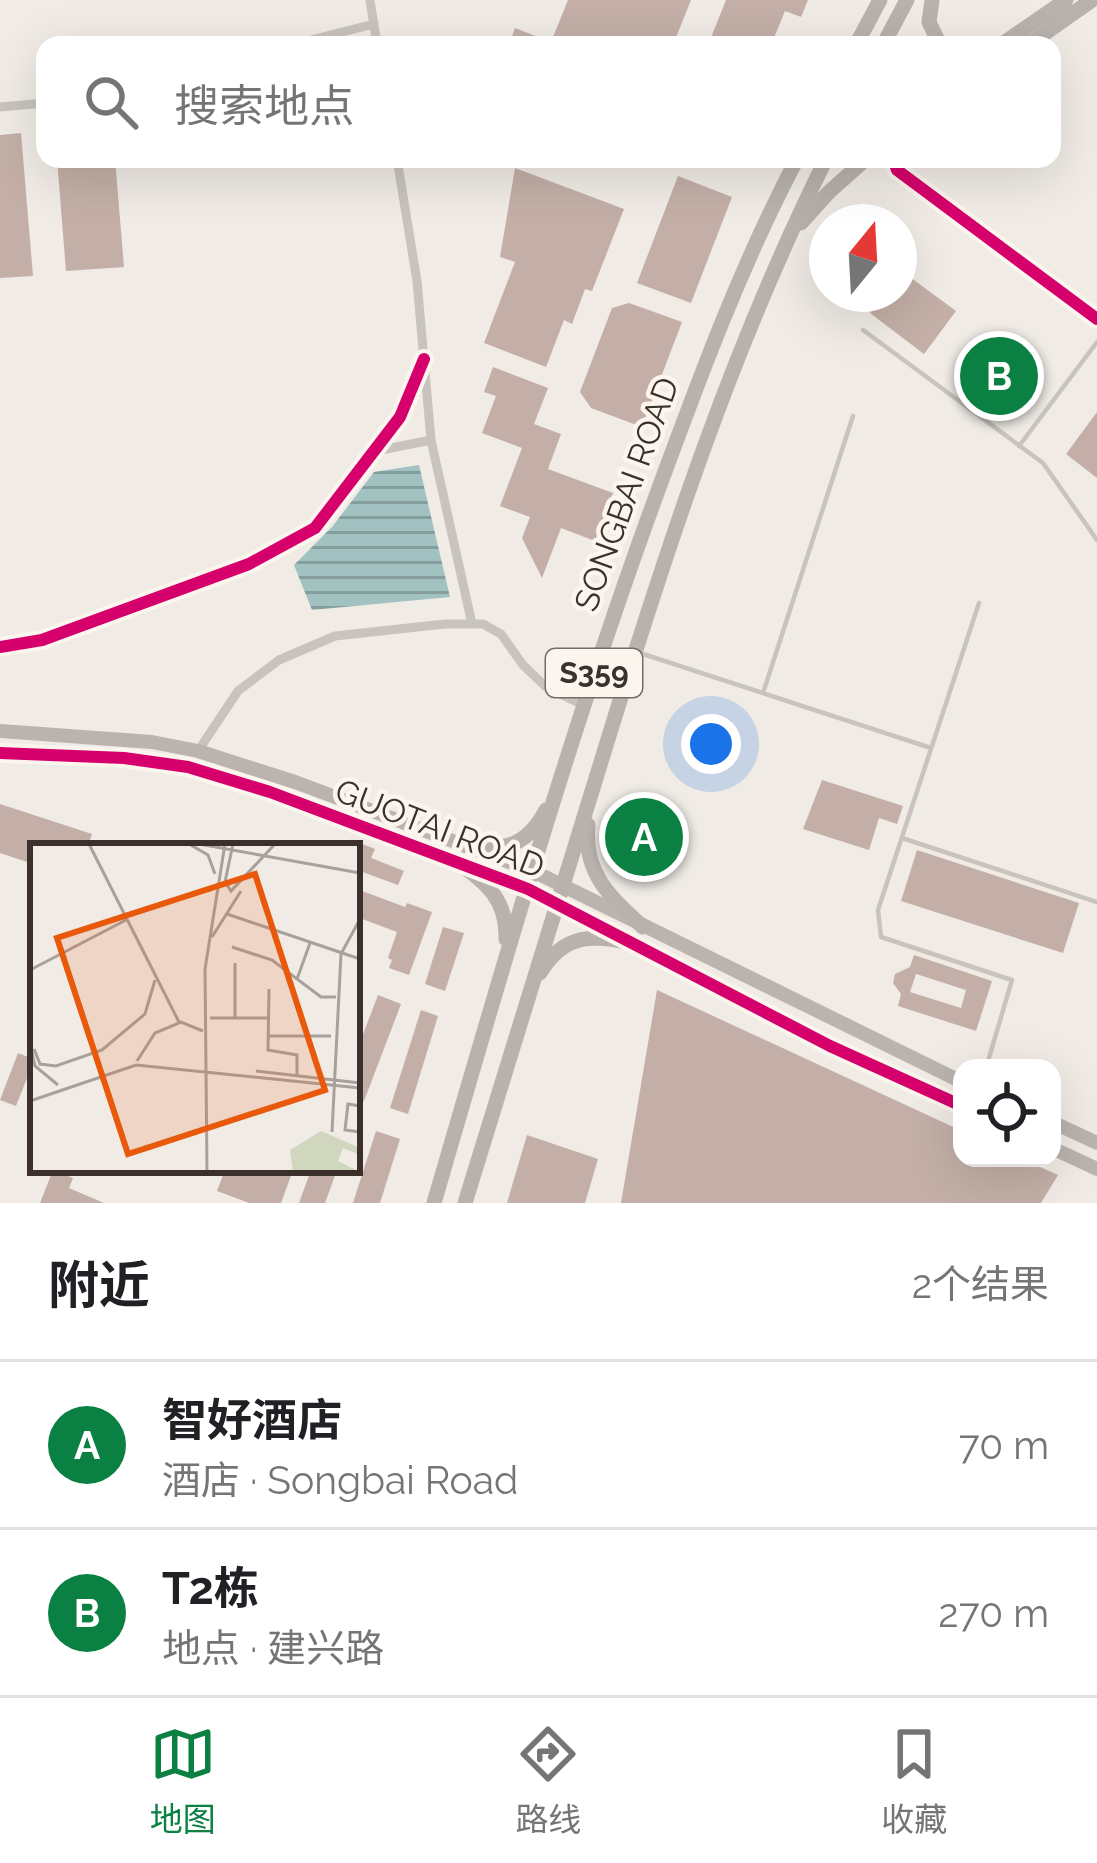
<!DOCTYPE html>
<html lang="zh">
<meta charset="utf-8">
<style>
:root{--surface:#fff;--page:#f2f2f2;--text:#202124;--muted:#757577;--line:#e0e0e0;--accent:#0b8043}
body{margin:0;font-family:Raleway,"Noto Sans SC",sans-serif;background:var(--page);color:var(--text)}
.controls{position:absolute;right:36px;bottom:36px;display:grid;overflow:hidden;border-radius:24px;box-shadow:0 12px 48px #0002}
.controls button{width:108px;height:108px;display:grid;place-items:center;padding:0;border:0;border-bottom:3px solid var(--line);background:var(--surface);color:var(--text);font:60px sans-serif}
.compass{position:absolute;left:809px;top:204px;width:108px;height:108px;border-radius:50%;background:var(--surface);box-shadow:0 12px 48px #0002;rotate:18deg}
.you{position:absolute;left:711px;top:744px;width:42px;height:42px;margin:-30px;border:9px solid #fff;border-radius:50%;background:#1a73e8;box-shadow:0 0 0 18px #1a73e833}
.badge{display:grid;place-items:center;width:78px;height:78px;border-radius:50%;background:var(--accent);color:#fff;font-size:39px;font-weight:700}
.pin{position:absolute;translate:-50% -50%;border:6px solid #fff;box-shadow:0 3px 12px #0006}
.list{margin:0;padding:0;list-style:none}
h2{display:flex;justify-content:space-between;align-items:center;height:156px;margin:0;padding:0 48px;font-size:51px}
h2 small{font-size:39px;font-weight:400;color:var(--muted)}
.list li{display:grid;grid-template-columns:78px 1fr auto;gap:36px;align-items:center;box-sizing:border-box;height:168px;padding:0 48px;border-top:3px solid var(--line)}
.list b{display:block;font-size:45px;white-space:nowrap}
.list p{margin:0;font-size:39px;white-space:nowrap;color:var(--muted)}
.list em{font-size:39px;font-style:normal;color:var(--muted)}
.icon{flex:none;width:66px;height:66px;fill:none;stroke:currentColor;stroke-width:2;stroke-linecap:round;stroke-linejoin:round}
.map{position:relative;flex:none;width:1097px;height:1203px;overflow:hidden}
.search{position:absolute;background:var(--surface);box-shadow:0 12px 48px #0002;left:36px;right:36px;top:36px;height:132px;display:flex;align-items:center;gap:30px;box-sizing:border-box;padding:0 42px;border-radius:24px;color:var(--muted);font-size:45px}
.sheet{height:492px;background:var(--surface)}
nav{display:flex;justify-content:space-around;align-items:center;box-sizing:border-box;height:168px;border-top:3px solid var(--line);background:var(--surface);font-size:33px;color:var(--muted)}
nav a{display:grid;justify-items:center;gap:6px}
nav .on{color:var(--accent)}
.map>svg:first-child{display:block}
.water{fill:url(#water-rules)}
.building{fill:#c3afa7;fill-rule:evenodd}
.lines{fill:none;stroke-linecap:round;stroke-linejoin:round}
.lane{stroke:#c9c3be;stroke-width:4.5}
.street{stroke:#c9c3be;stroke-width:9}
.secondary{stroke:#bab3ae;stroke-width:14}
.primary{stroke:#b8b1ad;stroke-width:15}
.cycleway-casing{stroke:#fbf5ee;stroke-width:20}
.cycleway{stroke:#d6006c;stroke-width:12}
.labels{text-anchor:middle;stroke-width:9;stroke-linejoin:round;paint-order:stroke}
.shield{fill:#fbf5ee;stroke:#756b66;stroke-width:3}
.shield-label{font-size:30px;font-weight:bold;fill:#3b302b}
.street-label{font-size:33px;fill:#3b302b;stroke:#fbf5ee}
.inset-road{fill:none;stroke:#a8a09b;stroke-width:3}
.view{fill:#e8590c;fill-opacity:0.15;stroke:#e8590c;stroke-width:6}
.inset-edge{fill:none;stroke:#3b302b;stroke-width:6}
</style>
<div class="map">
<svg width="1097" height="1203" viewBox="0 0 1097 1203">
<defs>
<pattern id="water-rules" width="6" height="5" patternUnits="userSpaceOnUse" patternTransform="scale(3)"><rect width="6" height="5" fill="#a1c2c1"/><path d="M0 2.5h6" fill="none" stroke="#849e9d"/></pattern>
</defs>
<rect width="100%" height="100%" fill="#f0ebe5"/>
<!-- water -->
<path class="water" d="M419,465L450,597L312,610L294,565L332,527L374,472Z"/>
<!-- building -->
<path class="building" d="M568,0H691L673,45H509L515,28L551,42Z
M726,0H808L801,17L785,11L771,45H708Z
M21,133L33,276L0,278V135Z
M57,159H115L124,267L66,271Z
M515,168L624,209L592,291L585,289L572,324L564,320L546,367L484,343L515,262L500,257Z
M678,176L732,197L691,303L637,283Z
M899,269L956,311L924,354L870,313L884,294H899Z
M629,303L682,322L642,427L591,408L580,392L612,308Z
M988,334L1042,374L1010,417L956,377Z
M493,367L548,388L534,424L561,434L548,469L613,493L595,541L561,528L542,578L522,538L530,517L500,506L522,448L482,433L496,396L484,392Z
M1097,412V478L1066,454Z
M822,780L903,806L897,824L879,818L869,850L803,829Z
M643,802L665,808L645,872L624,865Z
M0,804L92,834L88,846H33V864L0,853Z
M357,842L375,849L371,858L404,871L398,885L357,870Z
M917,850L1079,903L1063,953L901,901Z
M357,889L405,907L407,903L432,912L409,975L389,968L392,960L388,958L397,932L357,917Z
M443,927L464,933L445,991L425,984Z
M914,955L992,981L976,1031L898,1006L901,994L893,983L895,974L910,967ZM916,974L966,990L961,1008L910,992Z
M657,990L962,1131V1158H1020L1058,1175L1041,1203H621Z
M378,995L401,1004L364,1101L357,1098V1050Z
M421,1010L438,1016L408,1114L390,1108Z
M18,1053L33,1059V1063L16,1106L0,1100Z
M376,1131L400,1139L380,1203H353Z
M527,1135L598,1159L585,1203H507Z
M53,1170L73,1178L69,1188L104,1203H40Z
M225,1170H293L281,1203H249L217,1191Z
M311,1170H337L325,1203H299Z"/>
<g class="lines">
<!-- lane -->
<path class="lane" d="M863,330L1043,463L1097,540
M1019,446L1097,342
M979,603L878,910L881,937L1012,980L986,1068
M640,653L931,748
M763,693L853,416
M902,838L1097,902"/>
<!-- street -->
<path class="street" d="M370,0L377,45
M291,45L374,24
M0,107L45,103
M397,159L417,281L431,440L472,624
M893,159L897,170L1097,319
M376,451L431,440
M0,647L42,640L249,564L315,528L400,417L424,359
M198,751L238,691L279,660L335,636L445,624H483L501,634L523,665L546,687L583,705"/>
<!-- secondary -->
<path class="secondary" d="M0,731L152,742L198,751L295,782L533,871L962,1082
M0,753L124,758L188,767L270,792L528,889L830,1046L962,1106
M1052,1122L1097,1143
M1052,1148L1097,1169"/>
<!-- primary -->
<path class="primary" d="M932,0L929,22L940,45
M856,45L880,0
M883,45L907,0
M1001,45L1066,0
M1028,45L1092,0
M801,223L829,192L866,159
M588,825C583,873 610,897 643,927
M464,845C503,851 526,848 546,810
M456,861C486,882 507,899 506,939
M540,973C564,933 593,934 635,944
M434,1203C503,966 571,728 656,496C698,382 740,267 797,159
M465,1203C511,1051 558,900 605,749C667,547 732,348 826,159"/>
<defs>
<path id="cycleway" d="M893,159L897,170L1097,319
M0,647L42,640L249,564L315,528L400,417L424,359
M0,753L124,758L188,767L270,792L528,889L830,1046L962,1106"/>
</defs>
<!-- cycleway casing -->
<use href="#cycleway" class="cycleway-casing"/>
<!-- cycleway -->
<use href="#cycleway" class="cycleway"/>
</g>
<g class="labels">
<!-- shield labels -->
<rect class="shield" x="546" y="649" width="96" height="48" rx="9"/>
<g class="shield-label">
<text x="594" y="683">S359</text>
</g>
<!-- street labels -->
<g class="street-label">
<text transform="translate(626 494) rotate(-70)" y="12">SONGBAI ROAD</text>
<text transform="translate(440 828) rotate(21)" y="12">GUOTAI ROAD</text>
</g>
</g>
<!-- overview -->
<g transform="translate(30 843)">
<rect width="330" height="330" fill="#f0ebe5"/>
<path d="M291,288L330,305V312L313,305L308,318L330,329H263L260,307Z" fill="#d1d6bf"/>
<path class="inset-road" d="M59,1L149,179M159,1L178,12L185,31M169,1L330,30M203,1L195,39L201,48L245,1M197,71L330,116M182,94L211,48M202,104L242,117L291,154H306M0,127L96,77M267,136L280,100M239,146L238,207L267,212V234M180,175H238M205,175V120M238,193H301M0,201L5,223L28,242M4,206L10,221L26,223L72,207L115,171L125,137M107,218L125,190L151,179L173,188M226,228L330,240M0,258L106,222L330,245M330,263L318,261L315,287L330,289M302,289L311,111L330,76M177,329L175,126L195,1"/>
<path class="view" d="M225,31L295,247L98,311L27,95Z"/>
<rect width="330" height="330" class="inset-edge"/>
</g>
</svg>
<div class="controls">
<button><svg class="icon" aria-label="locate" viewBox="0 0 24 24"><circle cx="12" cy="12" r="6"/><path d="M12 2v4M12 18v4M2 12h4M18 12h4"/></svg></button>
</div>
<svg class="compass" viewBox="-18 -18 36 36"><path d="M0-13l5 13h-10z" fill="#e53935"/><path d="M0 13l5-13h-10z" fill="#757577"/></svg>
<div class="you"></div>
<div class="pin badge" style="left:644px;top:837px">A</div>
<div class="pin badge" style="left:999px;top:376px">B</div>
<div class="search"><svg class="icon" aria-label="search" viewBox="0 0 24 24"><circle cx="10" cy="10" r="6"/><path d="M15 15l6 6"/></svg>搜索地点</div>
</div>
<section class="sheet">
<h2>附近<small>2个结果</small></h2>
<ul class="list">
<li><span class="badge">A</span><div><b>智好酒店</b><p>酒店 · Songbai Road</p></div><em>70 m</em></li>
<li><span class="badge">B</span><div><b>T2栋</b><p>地点 · 建兴路</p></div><em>270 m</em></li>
</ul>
</section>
<nav>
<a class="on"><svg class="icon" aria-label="map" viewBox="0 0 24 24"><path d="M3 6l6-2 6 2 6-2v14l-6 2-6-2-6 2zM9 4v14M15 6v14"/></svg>地图</a>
<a><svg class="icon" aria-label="directions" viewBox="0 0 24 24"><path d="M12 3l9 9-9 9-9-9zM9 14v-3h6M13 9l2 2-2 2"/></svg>路线</a>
<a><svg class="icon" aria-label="saved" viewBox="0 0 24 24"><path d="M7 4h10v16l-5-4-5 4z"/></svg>收藏</a>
</nav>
